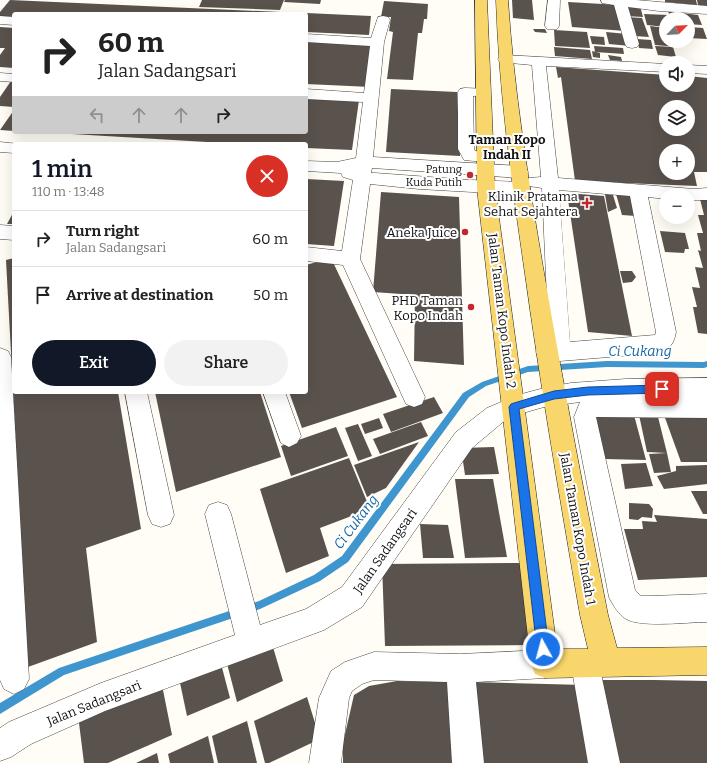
<!DOCTYPE html>
<meta charset="utf-8">
<style>
body{margin:0;font-family:Bitter,serif;background:#f2f2f2;color:#222;height:100vh;display:flex;flex-direction:column;font-size:15px;white-space:nowrap}
*{box-sizing:border-box;margin:0}
p{font-size:13px;color:#767676}
.icon{flex:none;width:22px;height:22px;fill:none;stroke:currentColor;stroke-width:2;stroke-linecap:round;stroke-linejoin:round}
.map{position:relative;flex:1;overflow:hidden}
.drawer{position:absolute;left:12px;top:142px;width:296px;height:252px;display:flex;flex-direction:column;background:#fff;border-radius:4px;box-shadow:0 4px 16px #0002}
.drawer>*{flex:none}
.banner{position:absolute;left:12px;top:12px;width:296px;height:122px;border-radius:4px;box-shadow:0 4px 16px #0002;background:#fff;color:#222;overflow:hidden}
.needle{width:26px;rotate:66deg}
.fabs{position:absolute;left:659px;top:12px;display:grid;gap:8px}
.fabs a{display:grid;place-items:center;width:36px;height:36px;border-radius:50%;background:#fff;box-shadow:0 4px 16px #0002;font-size:20px}
.pin{position:absolute;display:grid;place-items:center;width:34px;height:34px;color:#fff;margin:-17px;border-radius:8px;box-shadow:0 2px 6px #0006}
.me{position:absolute;width:44px;margin:-22px;rotate:353deg;stroke-linejoin:round;filter:drop-shadow(0 0 3px #0008)}
.turn{display:flex;align-items:center;gap:14px;height:84px;padding:0 20px;font-size:18px}
.turn .icon{width:52px;height:52px;stroke-width:2.5}
.turn b{display:block;font-size:28px;line-height:34px}
.lanes{display:flex;align-items:center;height:38px;padding:0 20px;background:#0003;justify-content:center;gap:20px;direction:ltr}
.lanes .off{opacity:.35}
.round{display:grid;place-items:center;flex:none;width:42px;height:42px;border-radius:21px;background:#f2f2f2}
.summary{display:flex;align-items:center;justify-content:space-between;height:68px;padding:0 20px}
h1{font-size:24px;font-weight:600;line-height:30px;color:#111827}
.button{display:flex;gap:8px;margin-top:auto;padding:8px 20px}
.button a{flex:1;height:46px;border-radius:24px;background:#111827;color:#fff;font-size:16px;font-weight:600;line-height:46px;text-align:center}
.button a+a{background:#f2f2f2;color:#222}
ul{padding:0;list-style:none}
li{display:flex;align-items:center;gap:12px;height:56px;padding:0 20px;border-top:1px solid #e0e0e0}
li div{flex:1}
li b{display:block;font-size:15px}
li em{font-style:normal}
.map>svg:first-child{display:block}
.lines{fill:none;stroke-linecap:round;stroke-linejoin:round}
.stream{fill:#3f96cf;fill-rule:evenodd}
.building{fill:#5a524d;fill-rule:evenodd}
.minor-casing{stroke:#444;stroke-width:1}
.major-casing{stroke:#222;stroke-width:1}
.minor{fill:#fff;fill-rule:evenodd}
.major{fill:#f9d66b;fill-rule:evenodd}
.route{fill:#1a73e8;stroke:#114b97}
.poi-dot{fill:#c4262e;stroke:#fff;stroke-width:1.5}
.labels{text-anchor:middle;dominant-baseline:central;stroke-width:4;stroke-linejoin:round;paint-order:stroke}
.far-poi-label{font-size:11px;fill:#111;stroke:#fff;text-anchor:end}
.far-quarter-label{font-size:13px;font-weight:bold;fill:#111;stroke:#fff}
.poi-label{font-size:13px;fill:#111;stroke:#fff;text-anchor:end}
.street-label{font-size:13px;fill:#111;stroke:#fff}
.water-label{font-size:14px;font-style:italic;fill:#1768a6;stroke:#fff}
</style>
<div class="map">
<svg width="707" height="763" viewBox="0 0 707 763">
<rect width="100%" height="100%" fill="#fffdf5"/>
<g class="lines">
<path class="stream" d="M 607,361 L 704,362 L 707,361 L 707,367 L 704,368 L 607,367 L 528,372 L 486,386 L 469,397 L 348,562 L 320,581 L 260,609 L 64,675 L 0,714 L 0,703 L 59,668 L 259,601 L 314,575 L 342,556 L 463,393 L 482,382 L 528,366 Z"/>
</g>
<g class="building">
<path d="M 10,0 L 302,13 L 302,14 L 14,14 L 14,18 L 0,18 L 0,12 Z"/>
<path d="M 202,0 L 284,0 L 280,10 L 199,7 Z"/>
<path d="M 285,0 L 321,0 L 320,4 L 284,2 Z"/>
<path d="M 512,0 L 532,0 L 534,20 L 513,18 Z"/>
<path d="M 665,0 L 696,0 L 697,5 L 665,2 Z"/>
<path d="M 697,0 L 707,0 L 707,6 L 698,5 Z"/>
<path d="M 384,1 L 428,4 L 427,19 L 424,19 L 422,33 L 418,33 L 413,80 L 387,79 L 393,32 L 389,31 L 391,17 L 381,17 Z"/>
<path d="M 568,2 L 620,5 L 626,31 L 572,27 Z"/>
<path d="M 623,5 L 640,6 L 643,17 L 625,16 Z"/>
<path d="M 668,11 L 680,12 L 682,19 L 671,19 Z"/>
<path d="M 306,13 L 371,16 L 369,35 L 306,32 Z"/>
<path d="M 682,13 L 698,15 L 702,25 L 688,24 L 688,19 L 684,19 Z"/>
<path d="M 644,14 L 668,15 L 669,19 L 666,19 L 666,27 L 647,25 Z"/>
<path d="M 626,17 L 642,18 L 649,37 L 634,36 Z"/>
<path d="M 650,26 L 666,28 L 666,41 L 677,41 L 679,47 L 655,45 Z"/>
<path d="M 0,27 L 14,28 L 14,68 L 0,67 L 0,55 L 5,48 L 0,48 Z"/>
<path d="M 688,27 L 703,28 L 707,39 L 688,38 Z"/>
<path d="M 533,29 L 545,29 L 547,33 L 535,32 Z"/>
<path d="M 554,30 L 587,32 L 590,48 L 555,46 Z"/>
<path d="M 606,32 L 627,34 L 630,46 L 609,44 Z"/>
<path d="M 590,36 L 604,37 L 605,45 L 592,44 Z"/>
<path d="M 637,39 L 651,40 L 653,49 L 639,48 Z"/>
<path d="M 306,42 L 376,45 L 371,87 L 306,84 Z"/>
<path d="M 594,46 L 623,48 L 624,54 L 595,52 Z"/>
<path d="M 655,46 L 673,47 L 676,57 L 658,55 Z"/>
<path d="M 554,47 L 590,50 L 592,59 L 555,56 Z"/>
<path d="M 592,51 L 600,53 L 600,58 L 593,57 Z"/>
<path d="M 608,55 L 621,57 L 622,61 L 610,60 Z"/>
<path d="M 556,67 L 666,75 L 666,85 L 688,85 L 688,76 L 707,78 L 707,172 L 694,172 L 697,186 L 575,181 L 561,77 L 558,78 ZM 666,107 L 688,107 L 688,129 L 666,129 ZM 666,151 L 688,151 L 688,173 L 666,173 Z"/>
<path d="M 11,81 L 14,82 L 14,107 L 0,106 L 0,97 Z"/>
<path d="M 391,89 L 457,92 L 460,156 L 386,152 Z"/>
<path d="M 306,97 L 359,100 L 352,150 L 306,148 L 306,144 L 241,144 L 55,133 L 306,132 Z"/>
<path d="M 14,110 L 14,131 L 0,130 Z"/>
<path d="M 306,179 L 344,181 L 334,246 L 306,244 Z"/>
<path d="M 381,192 L 459,197 L 464,365 L 414,361 L 415,295 L 373,292 Z"/>
<path d="M 567,193 L 604,196 L 632,336 L 588,332 Z"/>
<path d="M 605,194 L 613,195 L 617,208 L 608,212 Z"/>
<path d="M 616,194 L 630,194 L 636,216 L 622,215 Z"/>
<path d="M 700,199 L 707,199 L 707,334 L 698,333 L 693,307 L 697,307 L 692,287 L 700,288 L 695,267 L 703,268 L 698,250 L 701,251 L 697,233 L 703,233 L 698,215 L 704,215 Z"/>
<path d="M 14,211 L 14,224 L 7,224 Z"/>
<path d="M 660,231 L 685,233 L 689,249 L 685,249 L 684,253 L 665,252 Z"/>
<path d="M 14,258 L 14,390 L 13,390 L 6,260 Z"/>
<path d="M 331,258 L 397,397 L 302,428 L 289,392 L 306,392 L 306,265 Z"/>
<path d="M 620,271 L 632,271 L 636,277 L 632,282 L 623,283 Z"/>
<path d="M 13,392 L 118,392 L 141,529 L 86,548 L 97,642 L 28,667 Z"/>
<path d="M 155,392 L 260,392 L 281,457 L 176,492 Z"/>
<path d="M 434,397 L 443,413 L 391,432 L 383,414 Z"/>
<path d="M 595,414 L 634,415 L 646,460 L 605,459 Z"/>
<path d="M 707,414 L 707,462 L 681,462 L 664,415 Z"/>
<path d="M 639,415 L 658,417 L 667,453 L 671,472 L 654,473 L 649,454 L 667,453 L 647,452 Z"/>
<path d="M 379,418 L 383,428 L 365,434 L 361,424 Z"/>
<path d="M 421,422 L 428,436 L 380,454 L 373,439 Z"/>
<path d="M 358,424 L 372,456 L 358,461 L 345,428 Z"/>
<path d="M 336,427 L 348,456 L 291,476 L 281,446 Z"/>
<path d="M 419,442 L 386,488 L 367,497 L 354,465 Z"/>
<path d="M 494,447 L 499,474 L 465,475 L 461,448 Z"/>
<path d="M 349,458 L 370,509 L 320,528 L 329,556 L 286,573 L 260,489 Z"/>
<path d="M 646,463 L 653,486 L 625,489 L 621,464 Z"/>
<path d="M 707,465 L 707,484 L 664,489 L 657,476 L 676,471 L 676,466 Z"/>
<path d="M 455,479 L 493,479 L 507,557 L 465,558 Z"/>
<path d="M 691,491 L 707,491 L 707,514 L 703,514 Z"/>
<path d="M 629,503 L 649,504 L 653,509 L 652,518 L 642,517 L 638,520 L 629,519 Z"/>
<path d="M 654,515 L 707,519 L 707,577 L 638,580 L 624,529 L 643,529 L 642,521 L 657,522 Z"/>
<path d="M 420,524 L 448,525 L 454,558 L 423,558 Z"/>
<path d="M 524,563 L 538,645 L 385,646 L 382,564 Z"/>
<path d="M 270,637 L 283,681 L 237,702 L 225,656 Z"/>
<path d="M 220,660 L 230,698 L 187,716 L 179,678 Z"/>
<path d="M 161,680 L 172,735 L 108,763 L 84,763 L 78,715 Z"/>
<path d="M 601,680 L 654,680 L 707,681 L 707,763 L 617,763 Z"/>
<path d="M 397,681 L 448,682 L 454,763 L 343,763 L 343,743 L 354,695 L 369,686 Z"/>
<path d="M 472,682 L 584,685 L 598,763 L 480,763 Z"/>
<path d="M 307,697 L 320,739 L 269,763 L 265,763 L 254,721 Z"/>
<path d="M 247,721 L 257,763 L 218,763 L 212,736 Z"/>
<path d="M 208,736 L 214,763 L 170,763 L 168,754 Z"/>
<path d="M 157,753 L 159,763 L 136,763 Z"/>
</g>
<g class="lines">
<g class="minor-casing">
<g id="minor">
<path d="M 548,0 L 560,0 L 559,26 L 557,29 L 547,29 L 545,26 Z"/>
<path d="M 601,0 L 636,0 L 707,6 L 707,14 L 659,11 L 628,7 L 639,44 L 637,47 L 632,48 L 627,47 L 625,44 L 614,5 L 602,3 Z"/>
<path d="M 0,16 L 14,17 L 14,25 L 0,24 Z"/>
<path d="M 383,16 L 388,17 L 390,20 L 384,42 L 373,157 L 520,166 L 526,168 L 528,172 L 526,176 L 520,178 L 372,168 L 371,173 L 375,173 L 470,180 L 521,182 L 527,184 L 530,188 L 527,192 L 508,194 L 419,189 L 370,184 L 360,259 L 425,397 L 422,404 L 414,407 L 406,404 L 343,265 L 306,261 L 306,247 L 342,251 L 353,180 L 343,177 L 341,173 L 306,171 L 306,161 L 337,162 L 356,158 L 363,102 L 306,99 L 306,89 L 364,93 L 370,46 L 306,42 L 306,34 L 371,38 L 378,17 Z"/>
<path d="M 505,55 L 666,64 L 666,72 L 546,66 L 558,178 L 694,189 L 707,188 L 707,200 L 688,200 L 688,195 L 666,195 L 666,199 L 648,197 L 676,332 C 674,344 670,349 658,353 L 560,361 L 547,361 L 539,358 L 536,352 L 539,346 L 549,343 L 542,188 L 529,186 L 526,182 L 529,178 L 541,177 L 532,65 L 500,62 L 498,59 L 500,56 ZM 559,190 L 630,196 L 656,332 L 655,335 L 570,342 Z"/>
<path d="M 688,65 L 707,66 L 707,74 L 688,73 Z"/>
<path d="M 0,73 L 14,74 L 14,82 L 0,81 Z"/>
<path d="M 465,88 L 488,89 L 490,92 L 488,95 L 473,96 L 474,149 L 475,151 L 490,153 L 492,157 L 490,161 L 484,162 L 464,160 L 458,149 L 458,92 L 460,89 Z"/>
<path d="M 0,142 L 19,144 L 14,144 L 14,153 L 0,152 Z"/>
<path d="M 0,225 L 14,226 L 14,240 L 0,239 Z"/>
<path d="M 0,348 L 8,351 L 11,357 L 29,679 L 24,689 L 14,694 L 4,689 L 0,680 Z"/>
<path d="M 707,378 L 707,398 L 694,398 L 707,398 L 707,418 L 596,417 L 635,590 L 641,596 L 650,596 L 707,594 L 707,622 C 688,622 642,628 626,619 C 618,614 613,605 609,597 L 574,417 L 580,402 L 544,407 L 523,413 L 503,422 L 472,448 L 362,607 L 324,630 L 105,711 L 31,744 L 11,757 L 0,761 L 0,728 L 9,722 L 101,683 L 235,635 L 205,514 L 209,505 L 218,502 L 227,505 L 231,514 L 260,625 L 306,609 L 342,587 L 456,432 L 487,408 L 518,395 L 544,388 L 571,383 L 626,379 Z"/>
<path d="M 125,392 L 147,392 L 174,515 L 170,524 L 161,527 L 152,524 L 148,515 Z"/>
<path d="M 263,392 L 285,392 L 301,436 L 297,443 L 289,447 L 281,443 Z"/>
<path d="M 545,650 L 555,654 L 559,664 L 555,674 L 545,678 L 476,682 L 484,763 L 452,763 L 447,682 L 374,680 L 362,684 L 352,691 L 349,698 L 341,763 L 309,763 L 319,698 L 331,671 L 345,662 L 374,652 L 460,654 Z"/>
<path d="M 585,650 L 595,654 L 599,664 L 620,763 L 588,763 L 571,664 L 575,654 Z"/>
</g>
</g>
<g class="major-casing">
<path id="major" d="M 475,0 L 487,0 L 495,188 L 557,649 L 588,649 L 580,615 C 560,499 540,383 524,267 C 511,178 499,90 496,0 L 508,0 C 514,90 528,178 543,267 C 563,383 585,499 608,615 L 617,648 L 707,647 L 707,675 L 545,678 L 535,674 L 531,664 L 477,188 Z"/>
</g>
<use href="#minor" class="minor"/>
<use href="#major" class="major"/>
</g>
<path class="route" d="M 662,385 L 666,386 L 667,389 L 666,392 L 662,393 L 588,395 L 554,399 L 519,409 L 549,649 L 547,653 L 543,655 L 539,653 L 537,649 L 509,407 L 511,404 L 514,403 L 554,391 L 588,387 Z"/>
<g class="poi-dot">
<circle cx="470" cy="175" r="4"/>
<path d="M585 197h4v4h4v4h-4v4h-4v-4h-4v-4h4z"/>
<circle cx="465" cy="232" r="4"/>
<circle cx="471" cy="307" r="4"/>
</g>
<g class="labels">
<g class="far-poi-label">
<text x="462" y="169">Patung<tspan x="462" dy="13">Kuda Putih</tspan></text>
</g>
<g class="far-quarter-label">
<text x="507" y="139">Taman Kopo<tspan x="507" dy="15">Indah II</tspan></text>
</g>
<g class="poi-label">
<text x="578" y="196">Klinik Pratama<tspan x="578" dy="15">Sehat Sejahtera</tspan></text>
<text x="457" y="232">Aneka Juice</text>
<text x="463" y="300">PHD Taman<tspan x="463" dy="15">Kopo Indah</tspan></text>
</g>
<g class="street-label">
<text transform="translate(502 311) rotate(83)">Jalan Taman Kopo Indah 2</text>
<text transform="translate(578 529) rotate(80)">Jalan Taman Kopo Indah 1</text>
<text transform="translate(385 551) rotate(-55)">Jalan Sadangsari</text>
<text transform="translate(94 703) rotate(-22)">Jalan Sadangsari</text>
</g>
<g class="water-label">
<text x="640" y="351">Ci Cukang</text>
<text transform="translate(356 522) rotate(-53)">Ci Cukang</text>
</g>
</g>
</svg>
<div class="fabs">
<a><svg class="needle" viewBox="-14 -14 28 28"><path d="M0-13l5 13h-10z" fill="#e53935"/><path d="M0 13l5-13h-10z" fill="#767676"/></svg></a>
<a><svg class="icon" aria-label="sound" viewBox="0 0 24 24"><path d="M4 9h4l5-4v14l-5-4H4zM17 9q2 3 0 6"/></svg></a>
<a><svg class="icon" aria-label="layers" viewBox="0 0 24 24"><path d="M12 4l9 5-9 5-9-5zM3 14l9 5 9-5"/></svg></a>
<a>+</a>
<a>−</a>
</div>
<div class="pin" style="left:662px;top:389px;background:#d93025"><svg class="icon" aria-label="arrive" viewBox="0 0 24 24"><path d="M6 21V4h12l-3 4 3 4H6"/></svg></div>
<svg class="me" style="left:543px;top:649px" viewBox="-20 -20 40 40"><circle r="17" fill="#1a73e8" stroke="#fff" stroke-width="3"/><path d="M0-11L8 9 0 5-8 9z" fill="#fff"/></svg>
<div class="banner">
<div class="turn"><svg class="icon" aria-label="right" viewBox="0 0 24 24"><path d="M7 20v-9h11M14 6l5 5-5 5"/></svg><div><b>60 m</b>Jalan Sadangsari</div></div>
<div class="lanes"><svg class="icon off" aria-label="left" viewBox="0 0 24 24"><path d="M17 20v-9H6M10 6l-5 5 5 5"/></svg><svg class="icon off" aria-label="ahead" viewBox="0 0 24 24"><path d="M12 20V5M6 11l6-6 6 6"/></svg><svg class="icon off" aria-label="ahead" viewBox="0 0 24 24"><path d="M12 20V5M6 11l6-6 6 6"/></svg><svg class="icon" aria-label="right" viewBox="0 0 24 24"><path d="M7 20v-9h11M14 6l5 5-5 5"/></svg></div>
</div>
<section class="drawer">
<div class="summary"><div><h1>1 min</h1><p>110 m · 13:48</p></div><a class="round" style="background:#d93025;color:#fff"><svg class="icon" aria-label="close" viewBox="0 0 24 24"><path d="M6 6l12 12M18 6L6 18"/></svg></a></div>
<ul>
<li><svg class="icon" aria-label="right" viewBox="0 0 24 24"><path d="M7 20v-9h11M14 6l5 5-5 5"/></svg><div><b>Turn right</b><p>Jalan Sadangsari</p></div><em>60 m</em></li>
<li><svg class="icon" aria-label="arrive" viewBox="0 0 24 24"><path d="M6 21V4h12l-3 4 3 4H6"/></svg><div><b>Arrive at destination</b></div><em>50 m</em></li>
</ul>
<div class="button"><a>Exit</a><a>Share</a></div>
</section>
</div>
